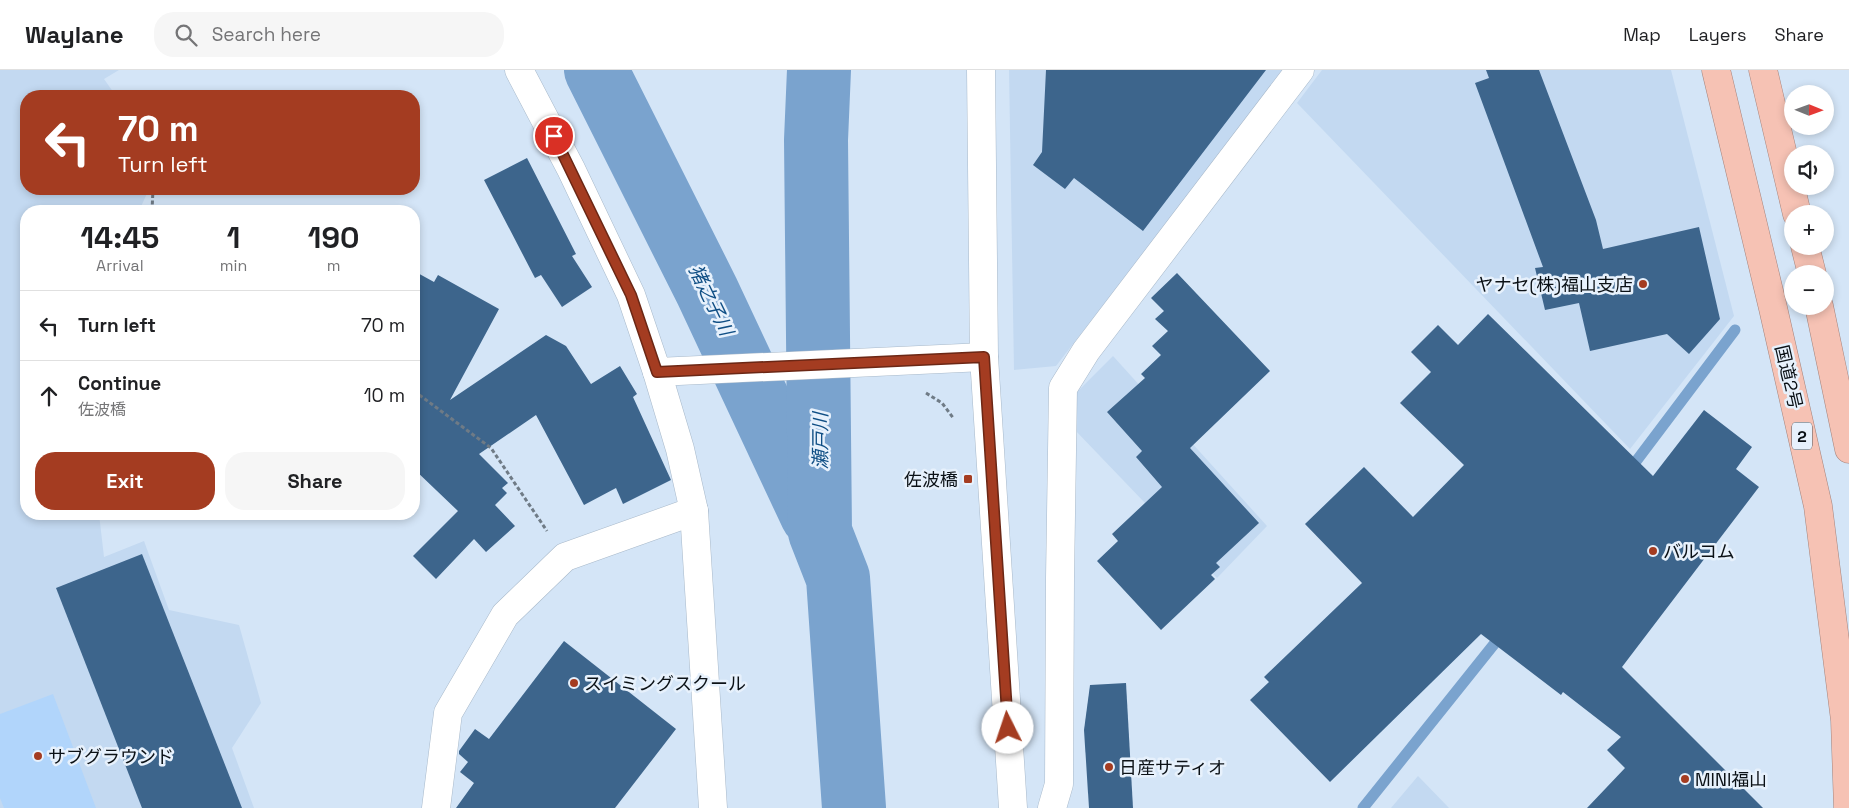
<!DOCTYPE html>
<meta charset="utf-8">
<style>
body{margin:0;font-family:"Space Grotesk","Noto Sans JP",sans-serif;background:#f6f6f6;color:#202124;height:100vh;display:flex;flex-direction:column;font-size:19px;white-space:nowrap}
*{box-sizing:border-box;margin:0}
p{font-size:16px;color:#757577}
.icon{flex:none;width:28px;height:28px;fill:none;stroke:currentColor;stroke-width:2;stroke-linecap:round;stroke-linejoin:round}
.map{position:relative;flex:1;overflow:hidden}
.side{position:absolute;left:20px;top:135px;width:400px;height:315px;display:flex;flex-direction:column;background:#fff;border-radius:20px;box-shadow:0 2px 8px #0003}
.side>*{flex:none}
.top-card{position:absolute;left:20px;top:20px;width:400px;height:105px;border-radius:20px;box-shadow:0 2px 8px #0003;background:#a43c21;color:#fff;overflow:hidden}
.needle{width:32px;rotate:91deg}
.tools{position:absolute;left:1784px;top:15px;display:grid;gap:10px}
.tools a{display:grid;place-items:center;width:50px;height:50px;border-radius:50%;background:#fff;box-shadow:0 2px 8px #0003;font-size:25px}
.pin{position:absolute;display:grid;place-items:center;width:42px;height:42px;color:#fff;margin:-21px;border:2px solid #fff;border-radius:50%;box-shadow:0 1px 5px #0007}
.me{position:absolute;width:55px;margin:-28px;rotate:356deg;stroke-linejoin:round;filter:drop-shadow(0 0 4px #0008)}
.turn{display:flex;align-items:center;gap:18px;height:105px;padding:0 15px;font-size:22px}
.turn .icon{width:65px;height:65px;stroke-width:2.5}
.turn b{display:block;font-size:35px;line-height:42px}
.eta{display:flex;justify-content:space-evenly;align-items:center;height:85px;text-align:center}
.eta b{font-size:30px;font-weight:600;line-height:35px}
.action{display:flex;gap:10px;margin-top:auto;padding:10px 15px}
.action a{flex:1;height:58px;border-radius:20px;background:#a43c21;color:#fff;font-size:20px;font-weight:600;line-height:58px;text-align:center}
.action a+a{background:#f6f6f6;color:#202124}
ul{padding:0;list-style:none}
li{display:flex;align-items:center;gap:15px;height:70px;padding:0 15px;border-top:1px solid #e0e0e0}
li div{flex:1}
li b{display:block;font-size:19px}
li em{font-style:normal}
header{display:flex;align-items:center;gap:30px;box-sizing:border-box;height:70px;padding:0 25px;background:#fff;border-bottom:1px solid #e0e0e0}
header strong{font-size:24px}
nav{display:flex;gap:28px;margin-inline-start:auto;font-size:18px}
.search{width:350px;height:45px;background:#f6f6f6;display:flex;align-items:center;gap:12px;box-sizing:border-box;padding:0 18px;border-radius:20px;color:#757577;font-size:19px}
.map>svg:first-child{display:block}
.built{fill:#c3d9f1}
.green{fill:#b1d5fb}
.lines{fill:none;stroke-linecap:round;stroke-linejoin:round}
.stream{stroke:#7aa3ce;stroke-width:11}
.river{stroke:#7aa3ce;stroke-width:64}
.building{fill:#3d658c}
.street-casing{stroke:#a8b9ca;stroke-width:29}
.secondary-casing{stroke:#a8b9ca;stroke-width:29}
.highway-casing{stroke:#a4847d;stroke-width:29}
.path{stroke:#6f7b86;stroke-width:3;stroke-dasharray:4 2.5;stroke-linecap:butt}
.street{stroke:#fff;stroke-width:28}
.secondary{stroke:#fff;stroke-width:28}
.highway{stroke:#f6c2b4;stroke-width:28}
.route-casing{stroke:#6b2715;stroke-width:12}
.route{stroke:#a43c21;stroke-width:9}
.poi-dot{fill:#a43c21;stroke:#e7f1fc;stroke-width:2}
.labels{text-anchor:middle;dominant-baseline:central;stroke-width:5;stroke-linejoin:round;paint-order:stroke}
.shield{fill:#e7f1fc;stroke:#4d545b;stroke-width:1}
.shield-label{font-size:16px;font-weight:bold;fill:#0b1116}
.poi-label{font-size:18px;fill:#0b1116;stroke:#e7f1fc;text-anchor:start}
.street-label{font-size:18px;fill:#0b1116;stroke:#e7f1fc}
.water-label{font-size:19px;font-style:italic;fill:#104f85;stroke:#e7f1fc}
</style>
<header>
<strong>Waylane</strong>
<div class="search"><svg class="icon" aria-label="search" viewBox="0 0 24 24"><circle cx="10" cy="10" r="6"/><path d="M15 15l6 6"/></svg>Search here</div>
<nav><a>Map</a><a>Layers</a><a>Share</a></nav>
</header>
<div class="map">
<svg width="1849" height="738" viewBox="0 0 1849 738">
<rect width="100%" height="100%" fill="#d4e5f7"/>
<g class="built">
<path d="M 0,0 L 119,0 L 104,9 L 116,26 L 26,26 L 26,119 L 149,119 L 139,141 L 26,141 L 26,444 L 99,444 L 104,487 L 144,471 L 169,540 L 239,555 L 261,633 L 232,678 L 254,738 L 0,738 Z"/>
<path d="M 1009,0 L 1285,0 L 1056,296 L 1014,300 Z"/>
<path d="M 1322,0 L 1671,0 L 1734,246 L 1630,379 L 1297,33 Z"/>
<path d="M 1113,286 L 1267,456 L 1217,508 L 1075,360 L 1074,325 Z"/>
<path d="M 1418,706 L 1449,738 L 1391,738 Z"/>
</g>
<path class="green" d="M 53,624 L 96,738 L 4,738 L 0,728 L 0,644 Z"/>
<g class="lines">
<g class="stream">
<path d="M 1628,402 L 1735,260"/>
<path d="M 1363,738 L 1503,563"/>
</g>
<g class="river">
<path d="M 596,0 L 707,221 L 812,445"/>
<path d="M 819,0 L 816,70 L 820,462 L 838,508 L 854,738"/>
</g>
</g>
<g class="building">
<path d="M 1046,0 L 1266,0 L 1143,161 L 1074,108 L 1065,119 L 1033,95 L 1042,82 Z"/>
<path d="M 1486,0 L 1539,0 L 1596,150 L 1603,179 L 1699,157 L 1720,249 L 1689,284 L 1667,264 L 1590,281 L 1579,233 L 1545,240 L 1535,198 L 1543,197 L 1475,13 L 1489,8 Z"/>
<path d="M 527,88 L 576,184 L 572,186 L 592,217 L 562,237 L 541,205 L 535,208 L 484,110 Z"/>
<path d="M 414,201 L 434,212 L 438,205 L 499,239 L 450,330 L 546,265 L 566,276 L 591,314 L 620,296 L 637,324 L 633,327 L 671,410 L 623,434 L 616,418 L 584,435 L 536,345 L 479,384 L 508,413 L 502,418 L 507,423 L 495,435 L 515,456 L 486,482 L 474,469 L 436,509 L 413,486 L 458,441 L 414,399 Z"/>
<path d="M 1177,203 L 1270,301 L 1190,378 L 1259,453 L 1216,493 L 1220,497 L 1211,505 L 1215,509 L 1161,560 L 1097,491 L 1118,471 L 1112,464 L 1162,417 L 1136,387 L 1142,381 L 1107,342 L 1145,308 L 1141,304 L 1161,285 L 1152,276 L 1168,261 L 1155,249 L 1164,241 L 1151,228 Z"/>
<path d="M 1488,244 L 1653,406 L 1704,340 L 1752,377 L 1736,399 L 1759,417 L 1622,597 L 1763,738 L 1587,738 L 1625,698 L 1607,680 L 1621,667 L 1563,622 L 1561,625 L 1481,564 L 1330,712 L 1250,630 L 1269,612 L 1264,607 L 1362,513 L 1305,454 L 1364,397 L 1413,447 L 1464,395 L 1400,333 L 1431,302 L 1411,282 L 1438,255 L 1458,275 Z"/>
<path d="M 142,484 L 242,738 L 142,738 L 56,518 Z"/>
<path d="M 564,571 L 676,659 L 615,738 L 456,738 L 474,713 L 460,702 L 468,692 L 459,684 L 459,681 L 475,659 L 489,669 Z"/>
<path d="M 1126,613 L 1133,738 L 1089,738 L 1084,660 L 1090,615 Z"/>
</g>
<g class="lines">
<g class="street-casing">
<g id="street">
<path d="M 657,302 L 680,379 L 694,441 L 713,738"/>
<path d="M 436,738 L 448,643 L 505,545 L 565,487 L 694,441"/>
<path d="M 1052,738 L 1059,714 L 1060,508 L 1063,318 L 1086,281 L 1300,0"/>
</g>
</g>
<g class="secondary-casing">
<g id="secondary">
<path d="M 519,0 L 571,99 L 631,225 L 657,302 L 984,287"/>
<path d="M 981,0 L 984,287 L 1013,738"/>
</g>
</g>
<g class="highway-casing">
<g id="highway">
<path d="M 1716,0 L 1773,238 L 1818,436 L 1845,650 L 1848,738"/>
<path d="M 1763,0 L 1797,144"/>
<path d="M 1805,176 L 1812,204"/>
<path d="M 1819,236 L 1849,379"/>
</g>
</g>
<g class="path">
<path d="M 152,141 L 153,119"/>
<path d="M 414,321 L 491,378 L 547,461"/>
<path d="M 926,323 L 942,333 L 954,349"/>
</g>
<use href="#street" class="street"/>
<use href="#secondary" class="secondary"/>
<use href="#highway" class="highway"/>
</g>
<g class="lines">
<g class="route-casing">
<path id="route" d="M 554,66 L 631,225 L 657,302 L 984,287 L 1008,658"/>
</g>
<use href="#route" class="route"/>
</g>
<g class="poi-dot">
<circle cx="1643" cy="214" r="5"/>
<rect x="963" y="404" width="10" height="10" rx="2.5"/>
<circle cx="1653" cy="481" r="5"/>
<circle cx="574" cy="613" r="5"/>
<circle cx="38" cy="686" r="5"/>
<circle cx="1109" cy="697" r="5"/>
<circle cx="1685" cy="709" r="5"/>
</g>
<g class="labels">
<rect class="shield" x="1792" y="352.5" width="20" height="27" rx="4"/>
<g class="shield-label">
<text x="1802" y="366">2</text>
</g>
<g class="poi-label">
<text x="1633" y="214" text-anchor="end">ヤナセ(株)福山支店</text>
<text x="958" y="409" text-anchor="end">佐波橋</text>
<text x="1663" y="481">バルコム</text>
<text x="584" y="613">スイミングスクール</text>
<text x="48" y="686">サブグラウンド</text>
<text x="1119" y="697">日産サティオ</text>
<text x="1695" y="709">MINI福山</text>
</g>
<g class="street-label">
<text transform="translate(1789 307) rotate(77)">国道2号</text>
</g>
<g class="water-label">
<text transform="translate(711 230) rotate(64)">猪之子川</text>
<text transform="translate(820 371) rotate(-90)">瀬戸川</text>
</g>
</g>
</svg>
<div class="tools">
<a><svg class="needle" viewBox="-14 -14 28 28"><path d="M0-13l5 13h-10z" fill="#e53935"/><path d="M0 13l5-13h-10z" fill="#757577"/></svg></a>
<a><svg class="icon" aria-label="sound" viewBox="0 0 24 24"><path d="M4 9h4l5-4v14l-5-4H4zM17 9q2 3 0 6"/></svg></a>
<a>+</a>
<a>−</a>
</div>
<div class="pin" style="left:554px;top:66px;background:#d93025"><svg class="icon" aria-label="arrive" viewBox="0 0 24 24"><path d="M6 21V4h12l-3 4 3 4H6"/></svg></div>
<svg class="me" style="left:1008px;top:658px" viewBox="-20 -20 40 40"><circle r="19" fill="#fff"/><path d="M0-13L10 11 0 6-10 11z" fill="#a43c21"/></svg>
<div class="top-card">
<div class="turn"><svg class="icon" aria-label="left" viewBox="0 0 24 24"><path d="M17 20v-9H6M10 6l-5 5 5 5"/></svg><div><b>70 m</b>Turn left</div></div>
</div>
<section class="side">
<div class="eta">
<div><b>14:45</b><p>Arrival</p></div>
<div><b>1</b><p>min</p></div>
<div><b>190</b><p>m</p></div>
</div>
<ul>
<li><svg class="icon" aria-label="left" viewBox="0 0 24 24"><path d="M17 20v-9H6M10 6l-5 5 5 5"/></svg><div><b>Turn left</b></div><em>70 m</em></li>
<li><svg class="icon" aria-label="ahead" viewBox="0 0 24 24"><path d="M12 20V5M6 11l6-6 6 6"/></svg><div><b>Continue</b><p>佐波橋</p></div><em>10 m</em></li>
</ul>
<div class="action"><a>Exit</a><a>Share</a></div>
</section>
</div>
